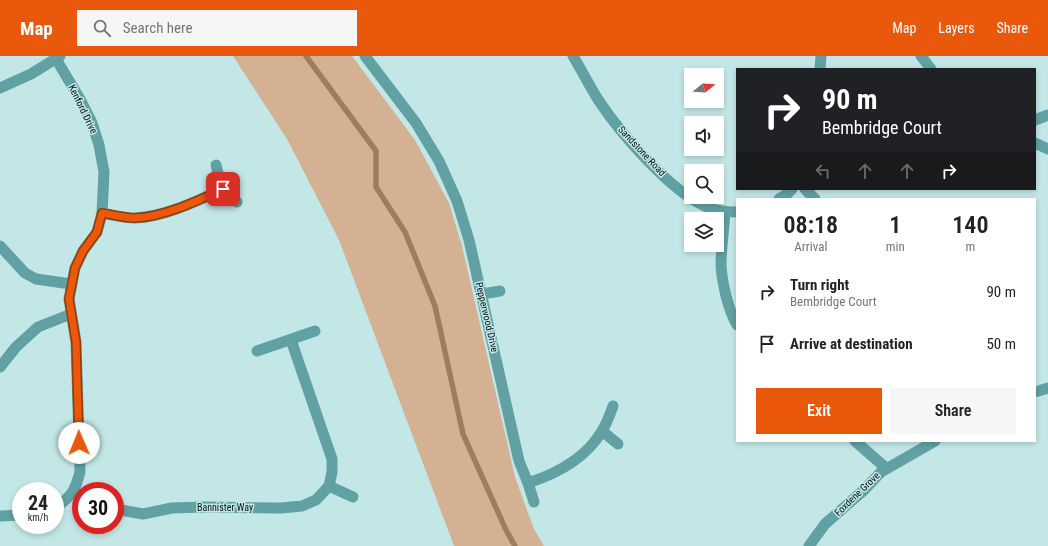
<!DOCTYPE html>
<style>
body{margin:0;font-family:"Roboto Condensed",sans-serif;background:#f6f6f6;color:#222;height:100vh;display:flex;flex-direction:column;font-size:15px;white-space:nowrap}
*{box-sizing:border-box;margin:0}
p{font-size:13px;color:#767676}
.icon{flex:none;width:22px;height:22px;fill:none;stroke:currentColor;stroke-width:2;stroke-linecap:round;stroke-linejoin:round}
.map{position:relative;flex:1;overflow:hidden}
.side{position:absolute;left:736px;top:142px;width:300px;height:244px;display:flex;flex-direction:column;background:#fff;border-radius:0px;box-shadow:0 2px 6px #0003}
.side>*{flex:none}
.banner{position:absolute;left:736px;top:12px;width:300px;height:122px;border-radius:0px;box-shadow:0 2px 6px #0003;background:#202124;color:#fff;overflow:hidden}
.needle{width:26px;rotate:72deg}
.controls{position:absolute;left:684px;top:12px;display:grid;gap:8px}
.controls a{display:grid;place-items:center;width:40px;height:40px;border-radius:0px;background:#fff;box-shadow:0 2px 6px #0003;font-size:20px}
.speed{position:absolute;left:12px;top:426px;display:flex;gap:8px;font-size:20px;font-weight:700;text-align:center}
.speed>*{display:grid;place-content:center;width:52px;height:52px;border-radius:50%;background:#fff;box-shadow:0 2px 6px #0003;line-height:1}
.speed small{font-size:10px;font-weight:400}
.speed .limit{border:6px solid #d22;background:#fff;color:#111}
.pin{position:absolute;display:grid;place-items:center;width:34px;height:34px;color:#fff;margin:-17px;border-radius:8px;box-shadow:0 2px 6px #0006}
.me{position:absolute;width:44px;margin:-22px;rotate:359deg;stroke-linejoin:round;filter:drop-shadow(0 0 3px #0008)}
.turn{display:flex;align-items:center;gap:14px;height:84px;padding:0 20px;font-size:18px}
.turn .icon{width:52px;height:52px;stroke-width:2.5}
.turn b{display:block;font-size:28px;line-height:34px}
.lanes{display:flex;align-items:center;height:38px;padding:0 20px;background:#0003;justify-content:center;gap:20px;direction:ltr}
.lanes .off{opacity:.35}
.eta{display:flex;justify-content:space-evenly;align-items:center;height:68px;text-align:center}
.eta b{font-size:24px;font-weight:600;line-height:28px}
.cta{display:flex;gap:8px;margin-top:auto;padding:8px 20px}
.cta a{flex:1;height:46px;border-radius:0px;background:#ea580c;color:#fff;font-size:16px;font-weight:600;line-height:46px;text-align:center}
.cta a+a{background:#f6f6f6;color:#222}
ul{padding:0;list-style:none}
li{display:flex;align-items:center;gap:12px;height:52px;padding:0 20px}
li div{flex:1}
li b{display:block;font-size:15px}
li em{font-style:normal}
header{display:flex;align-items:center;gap:24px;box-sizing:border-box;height:56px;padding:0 20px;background:#ea580c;color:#fff}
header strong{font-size:19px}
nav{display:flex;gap:22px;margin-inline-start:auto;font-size:14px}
.search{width:280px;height:36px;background:#f6f6f6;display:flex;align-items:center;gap:10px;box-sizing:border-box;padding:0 14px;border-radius:0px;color:#767676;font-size:15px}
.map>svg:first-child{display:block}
.green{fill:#d4b193}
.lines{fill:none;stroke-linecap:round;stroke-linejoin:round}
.stream{stroke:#9e7d5d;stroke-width:5.5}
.minor{stroke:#61a1a3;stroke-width:11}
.tertiary{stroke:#61a1a3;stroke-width:11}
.route-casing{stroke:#983908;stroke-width:10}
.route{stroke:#ea580c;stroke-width:7}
.labels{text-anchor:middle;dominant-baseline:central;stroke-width:3;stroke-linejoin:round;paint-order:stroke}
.street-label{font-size:10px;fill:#051112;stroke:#c3e7e7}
</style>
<header>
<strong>Map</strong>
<div class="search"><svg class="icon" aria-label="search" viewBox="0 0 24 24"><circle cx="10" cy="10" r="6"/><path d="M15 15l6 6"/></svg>Search here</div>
<nav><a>Map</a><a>Layers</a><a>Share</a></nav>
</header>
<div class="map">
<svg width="1048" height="490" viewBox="0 0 1048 490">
<rect width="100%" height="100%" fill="#c3e7e7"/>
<path class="green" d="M 233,0 L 352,0 L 415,84 L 449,147 L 462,190 L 515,421 L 534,473 L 544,490 L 454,490 L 339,184 L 287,83 Z"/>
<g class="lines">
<path class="stream" d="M 306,0 L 376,95 L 376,131 L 405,176 L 435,250 L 463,378 L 506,474 L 515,490"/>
<g class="minor">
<path d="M 365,0 L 416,67 L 439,105 L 457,145 L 469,184 L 519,405 L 528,427 C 556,418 586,402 602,375 C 607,367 610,358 613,350"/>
<path d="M 573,0 C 582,15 590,31 599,45 C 621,78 671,136 707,151 C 717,155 727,156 737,156"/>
<path d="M 921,0 L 931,13"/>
<path d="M 820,13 L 821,0"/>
<path d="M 1035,64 L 1048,59"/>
<path d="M 1035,87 L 1048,93"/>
<path d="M 216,109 C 220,126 222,136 237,146"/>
<path d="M 805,133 L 815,143"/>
<path d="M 779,143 L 787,138 L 792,133"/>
<path d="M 725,156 C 724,173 721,192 721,209 C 722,226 728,254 737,269"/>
<path d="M 102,157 C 113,159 125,162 135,162 C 164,161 197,145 223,133"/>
<path d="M 0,190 L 25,217 L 36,223 L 71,228"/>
<path d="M 482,238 L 500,235"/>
<path d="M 257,295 L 315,275"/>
<path d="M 0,311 L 16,291 L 38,271 L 71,258"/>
<path d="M 1035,336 L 1048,332"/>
<path d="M 602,375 L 618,388"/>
<path d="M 855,385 L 886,412"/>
<path d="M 528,427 L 534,446"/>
<path d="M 329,430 L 353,441"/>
<path d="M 55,452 C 72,440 75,435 80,416 L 76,286 L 69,243 L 75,212 L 83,195 L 97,176 L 102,157 L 104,116 L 99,89 L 92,67 L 80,43 L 56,3"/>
<path d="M 115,453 L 143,458 L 172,452 L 204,451 L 281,452 L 302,450 L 316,444 L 329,430 L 332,416 L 332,403 L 291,284"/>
<path d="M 0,460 L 21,459"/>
<path d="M 809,490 L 825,468 L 864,434 L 881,416 L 935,385"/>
</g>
<path class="tertiary" d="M 0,32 L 31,18 L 60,0"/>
</g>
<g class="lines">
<g class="route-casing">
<path id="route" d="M 79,387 L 76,286 L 69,243 L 75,212 L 83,195 L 97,176 L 102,157 C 113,159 125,162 135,162 C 164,161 197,145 223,133"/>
</g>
<use href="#route" class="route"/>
</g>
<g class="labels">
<g class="street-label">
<text transform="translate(83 53) rotate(64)">Kenford Drive</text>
<text transform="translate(642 95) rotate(47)">Sandstone Road</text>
<text transform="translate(487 261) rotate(77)">Pepperwood Drive</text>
<text transform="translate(857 438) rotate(-44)">Foxdene Grove</text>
<text x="225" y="451">Bannister Way</text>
</g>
</g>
</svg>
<div class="controls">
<a><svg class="needle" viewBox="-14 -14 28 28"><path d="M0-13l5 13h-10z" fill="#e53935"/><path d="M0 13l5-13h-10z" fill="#767676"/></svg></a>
<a><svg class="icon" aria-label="sound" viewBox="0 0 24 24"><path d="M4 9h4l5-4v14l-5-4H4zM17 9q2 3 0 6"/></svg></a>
<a><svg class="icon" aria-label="search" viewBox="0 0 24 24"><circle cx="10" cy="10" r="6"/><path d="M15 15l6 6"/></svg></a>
<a><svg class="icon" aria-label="layers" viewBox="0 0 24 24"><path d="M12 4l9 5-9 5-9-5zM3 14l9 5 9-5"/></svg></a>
</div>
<div class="speed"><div>24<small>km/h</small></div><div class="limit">30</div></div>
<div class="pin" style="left:223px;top:133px;background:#d93025"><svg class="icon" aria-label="arrive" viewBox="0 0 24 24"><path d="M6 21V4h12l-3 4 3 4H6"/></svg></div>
<svg class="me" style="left:79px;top:387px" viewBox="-20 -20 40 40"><circle r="19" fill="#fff"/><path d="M0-13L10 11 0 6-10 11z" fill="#ea580c"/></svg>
<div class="banner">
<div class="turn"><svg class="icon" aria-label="right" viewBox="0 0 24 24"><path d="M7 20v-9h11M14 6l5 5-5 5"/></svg><div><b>90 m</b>Bembridge Court</div></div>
<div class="lanes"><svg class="icon off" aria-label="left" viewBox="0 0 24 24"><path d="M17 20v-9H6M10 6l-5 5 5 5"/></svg><svg class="icon off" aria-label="ahead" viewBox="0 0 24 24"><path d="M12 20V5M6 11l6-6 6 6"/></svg><svg class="icon off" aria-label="ahead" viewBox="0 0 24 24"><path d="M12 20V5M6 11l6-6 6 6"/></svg><svg class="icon" aria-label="right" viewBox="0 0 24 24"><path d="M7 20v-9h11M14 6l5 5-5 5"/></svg></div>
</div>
<section class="side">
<div class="eta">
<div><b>08:18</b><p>Arrival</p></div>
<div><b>1</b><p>min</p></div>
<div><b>140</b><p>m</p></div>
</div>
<ul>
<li><svg class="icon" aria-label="right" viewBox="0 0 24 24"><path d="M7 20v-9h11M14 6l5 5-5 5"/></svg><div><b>Turn right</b><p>Bembridge Court</p></div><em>90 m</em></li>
<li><svg class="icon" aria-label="arrive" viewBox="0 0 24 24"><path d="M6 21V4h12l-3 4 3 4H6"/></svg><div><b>Arrive at destination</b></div><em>50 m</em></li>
</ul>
<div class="cta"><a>Exit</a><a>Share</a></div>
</section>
</div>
